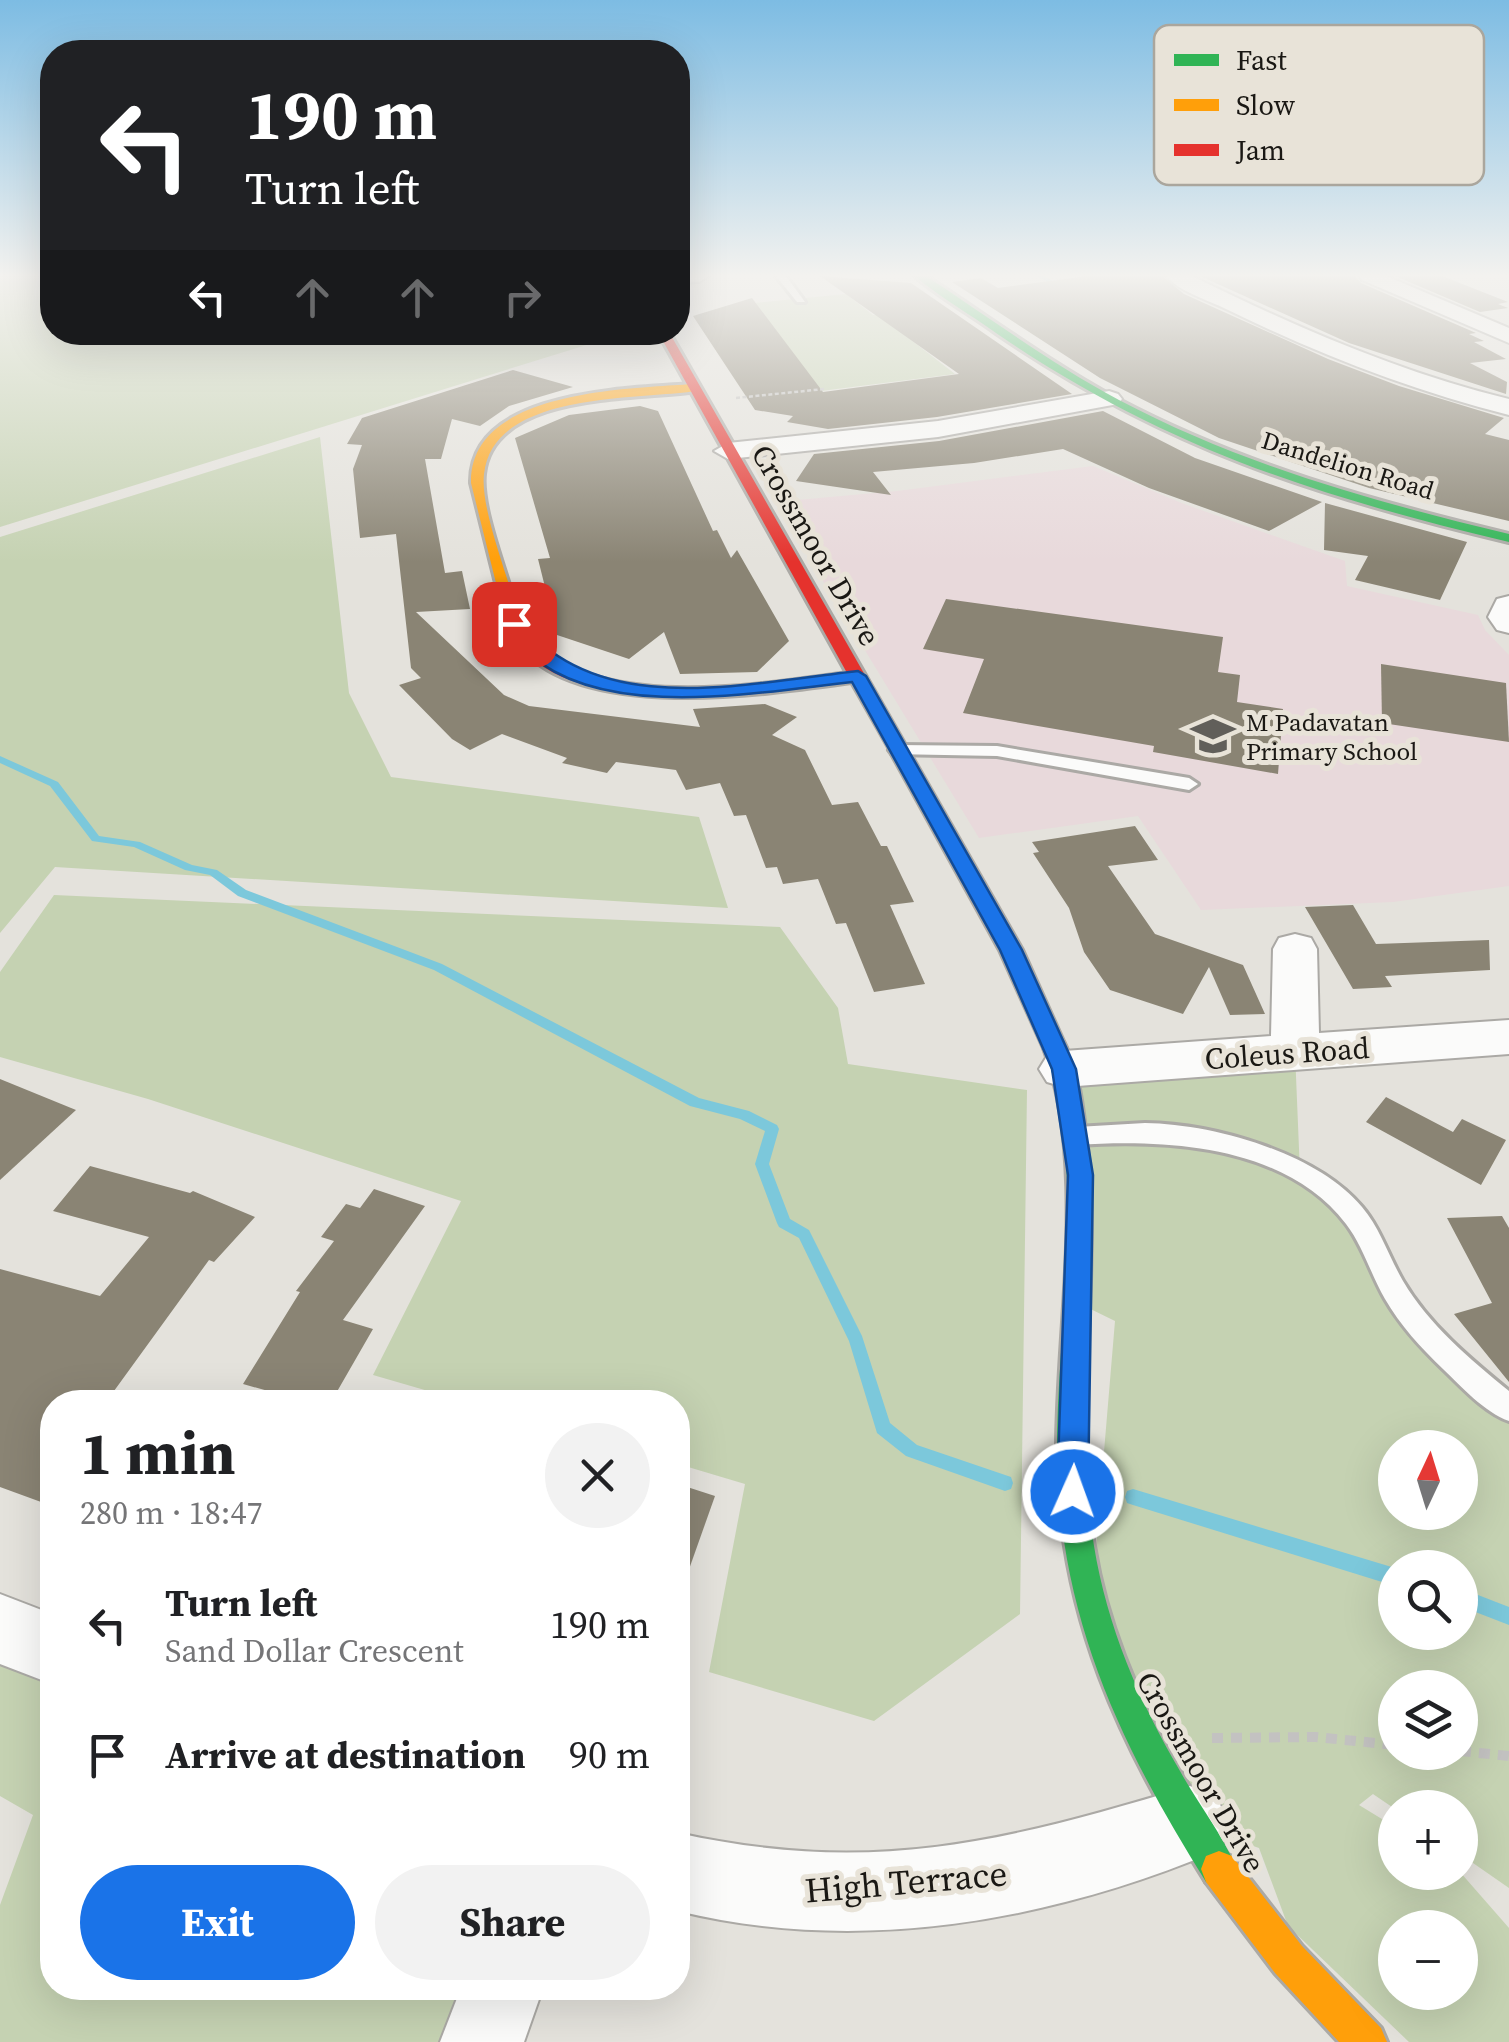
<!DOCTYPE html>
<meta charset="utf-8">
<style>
body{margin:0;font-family:"Source Serif 4",serif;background:#f2f2f2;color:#202124;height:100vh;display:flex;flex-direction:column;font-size:38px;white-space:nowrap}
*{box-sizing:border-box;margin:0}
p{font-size:32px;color:#757577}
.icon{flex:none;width:55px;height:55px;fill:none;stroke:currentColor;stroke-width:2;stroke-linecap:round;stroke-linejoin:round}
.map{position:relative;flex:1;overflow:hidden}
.drawer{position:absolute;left:40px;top:1390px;width:650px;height:610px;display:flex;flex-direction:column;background:#fff;border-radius:40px;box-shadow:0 10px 40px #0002}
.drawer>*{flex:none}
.hud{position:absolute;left:40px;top:40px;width:650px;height:305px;border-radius:40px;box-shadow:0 10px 40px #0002;background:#202124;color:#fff;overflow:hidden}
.needle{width:65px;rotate:4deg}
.tools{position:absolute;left:1378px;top:1430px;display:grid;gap:20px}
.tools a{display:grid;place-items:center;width:100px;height:100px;border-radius:50%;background:#fff;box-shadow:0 10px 40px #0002;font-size:50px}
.pin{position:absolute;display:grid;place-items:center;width:85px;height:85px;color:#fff;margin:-42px;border-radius:20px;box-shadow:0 5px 15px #0006}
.me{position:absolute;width:110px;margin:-55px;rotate:2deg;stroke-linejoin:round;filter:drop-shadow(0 0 8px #0008)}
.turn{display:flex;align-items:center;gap:35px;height:210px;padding:0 40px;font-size:45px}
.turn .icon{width:130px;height:130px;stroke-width:2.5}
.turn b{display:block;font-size:70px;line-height:85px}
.lanes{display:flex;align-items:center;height:95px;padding:0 40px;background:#0003;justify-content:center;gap:50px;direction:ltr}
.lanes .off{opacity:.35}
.round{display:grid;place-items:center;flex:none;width:105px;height:105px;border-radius:52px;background:#f2f2f2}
.headline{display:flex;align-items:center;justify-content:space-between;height:170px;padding:0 40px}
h1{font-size:60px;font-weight:700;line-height:75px}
.cta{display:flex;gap:20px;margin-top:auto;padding:20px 40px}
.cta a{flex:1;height:115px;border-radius:60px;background:#1a73e8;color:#fff;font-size:40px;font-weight:700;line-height:115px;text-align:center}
.cta a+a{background:#f2f2f2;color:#202124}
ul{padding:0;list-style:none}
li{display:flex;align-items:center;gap:30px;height:130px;padding:0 40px}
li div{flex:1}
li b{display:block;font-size:38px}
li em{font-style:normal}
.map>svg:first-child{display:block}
.education{fill:#e8d9db}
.green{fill:#c5d2b2;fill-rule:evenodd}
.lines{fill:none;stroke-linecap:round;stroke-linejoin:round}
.stream{fill:#7cc8db;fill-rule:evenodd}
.building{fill:#8a8474}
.lane-casing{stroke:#aba9a5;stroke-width:6}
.street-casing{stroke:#aba9a5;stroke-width:4}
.fast-casing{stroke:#aba9a5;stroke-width:6}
.slow-casing{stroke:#aba9a5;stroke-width:6}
.jam-casing{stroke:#aba9a5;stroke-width:6}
.path-far1{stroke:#c3c2c1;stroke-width:2.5;stroke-dasharray:4 2.5;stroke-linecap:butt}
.path{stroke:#c3c2c1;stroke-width:10;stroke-dasharray:11 8;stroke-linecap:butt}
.lane{fill:#fbfbfa;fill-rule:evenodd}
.street{fill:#fbfbfa;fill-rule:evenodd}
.fast{fill:#30b455;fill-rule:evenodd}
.slow{fill:#ff9f0a;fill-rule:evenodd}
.jam{fill:#e5322d;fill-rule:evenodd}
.route{fill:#1a73e8;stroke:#114b97;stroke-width:2.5}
.labels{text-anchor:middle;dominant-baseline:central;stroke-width:10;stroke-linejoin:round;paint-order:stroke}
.far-street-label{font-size:25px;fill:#1a1814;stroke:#e8e3d8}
.far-poi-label{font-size:25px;fill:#1a1814;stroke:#e8e3d8;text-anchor:start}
.street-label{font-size:30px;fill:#1a1814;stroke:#e8e3d8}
.near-street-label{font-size:35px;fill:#1a1814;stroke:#e8e3d8}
.key{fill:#e8e3d8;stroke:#aaa69d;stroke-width:2.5}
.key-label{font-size:28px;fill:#1a1814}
</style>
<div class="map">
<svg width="1509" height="2042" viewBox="0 0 1509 2042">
<rect width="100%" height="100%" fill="#e4e2dc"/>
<path class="education" d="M 1093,466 L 1184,504 L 1345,561 L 1347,586 L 1478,615 L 1485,630 L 1509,655 L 1509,886 L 1393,902 L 1201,910 L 1138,816 L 979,838 L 775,502 L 897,491 Z"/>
<g class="green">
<path d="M 0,276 L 52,276 L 52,332 L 611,333 L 593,343 L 0,527 Z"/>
<path d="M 846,294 L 873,315 L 879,315 L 955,374 L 821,391 L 755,303 Z"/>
<path d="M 320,437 L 349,693 L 391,777 L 699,817 L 728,908 L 55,867 L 0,933 L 0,537 Z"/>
<path d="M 54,895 L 780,927 L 838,1008 L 848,1064 L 1027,1090 L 1020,1614 L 874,1721 L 709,1672 L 745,1484 L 678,1464 L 678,1402 L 466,1402 L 373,1375 L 461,1201 L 148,1099 L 0,1057 L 0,972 Z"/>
<path d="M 1295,1052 L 1300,1173 L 1332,1193 L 1401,1302 L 1509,1408 L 1509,1888 L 1460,1854 L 1460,1808 L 1395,1809 L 1373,1794 L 1359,1805 L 1395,1827 L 1395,1872 L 1460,1872 L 1509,1928 L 1509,2042 L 1409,2042 L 1288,1926 L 1259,1848 L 1190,1824 L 1088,1642 L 1115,1321 L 1070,1299 L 1064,1069 ZM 1395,1448 L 1460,1448 L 1460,1512 L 1395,1512 ZM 1395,1568 L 1460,1568 L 1460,1632 L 1395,1632 ZM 1395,1688 L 1460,1688 L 1460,1752 L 1395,1752 ZM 1395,1928 L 1460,1928 L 1460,1992 L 1395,1992 Z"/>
<path d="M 0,1629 L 52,1649 L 52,1988 L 502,1988 L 482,2042 L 0,2042 L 0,1905 L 33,1815 L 0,1796 Z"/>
</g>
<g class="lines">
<g class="stream">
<path d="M 1036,276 L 1043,276 L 1067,288 L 1062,289 Z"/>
<path d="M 0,756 L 58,782 L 99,836 L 140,842 L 192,865 L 217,870 L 246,890 L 442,964 L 699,1098 L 749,1111 L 777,1125 L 779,1129 L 769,1164 L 790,1219 L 809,1230 L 862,1336 L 890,1423 L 917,1445 L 1011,1477 L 1013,1483 L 1011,1489 L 1005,1491 L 906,1456 L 877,1433 L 849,1341 L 799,1238 L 779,1227 L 777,1223 L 755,1164 L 765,1131 L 740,1119 L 690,1106 L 434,970 L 238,896 L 210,875 L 185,870 L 134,847 L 92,841 L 50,786 L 0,763 Z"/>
<path d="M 1133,1489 L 1395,1568 L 1395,1586 L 1133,1505 L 1127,1503 L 1125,1497 L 1127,1491 Z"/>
<path d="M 1460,1588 L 1509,1607 L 1509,1625 L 1460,1606 Z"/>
</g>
</g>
<g class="building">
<path d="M 820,276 L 911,283 L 1072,394 L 937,417 L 828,429 L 787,422 L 793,416 L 755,410 L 693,316 L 752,298 L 823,392 L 959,374 Z"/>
<path d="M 1087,276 L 1162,276 L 1184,294 L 1328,359 L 1399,386 L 1504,418 L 1485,434 L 1509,440 L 1509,521 L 1369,488 L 1219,438 L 1100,378 L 952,282 L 981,278 L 998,288 Z"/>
<path d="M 1200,276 L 1355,276 L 1361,283 L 1476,333 L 1469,334 L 1484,341 L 1474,342 L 1506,359 L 1470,363 L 1507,382 L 1506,394 L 1349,343 Z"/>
<path d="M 1395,276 L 1442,276 L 1508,302 L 1498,304 L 1508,308 L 1480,312 Z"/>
<path d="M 513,370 L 573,387 L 509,406 L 480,426 L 452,419 L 441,459 L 425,459 L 445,573 L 462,571 L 470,609 L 416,612 L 504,695 L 529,706 L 700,727 L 693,709 L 765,704 L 797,717 L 772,735 L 805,750 L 832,805 L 858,802 L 881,846 L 887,846 L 914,902 L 890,905 L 925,984 L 874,992 L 846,923 L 836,924 L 818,879 L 783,884 L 777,867 L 766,868 L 746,815 L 734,816 L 720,783 L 686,790 L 676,770 L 616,762 L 607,773 L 562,763 L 567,758 L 502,734 L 470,750 L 452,739 L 399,685 L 421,678 L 411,668 L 396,534 L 360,538 L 353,469 L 362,445 L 347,444 L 362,418 Z"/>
<path d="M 640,406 L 658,411 L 713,531 L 717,530 L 731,558 L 737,550 L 789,641 L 757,672 L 680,674 L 664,632 L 629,659 L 557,635 L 538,559 L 550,558 L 515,438 L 569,415 Z"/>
<path d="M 1103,411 L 1195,458 L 1322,502 L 1269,531 L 1149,488 L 1063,449 L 974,463 L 873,472 L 891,495 L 796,481 L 814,454 L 939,441 Z"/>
<path d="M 1325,503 L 1467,542 L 1440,600 L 1355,580 L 1368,556 L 1324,550 Z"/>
<path d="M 946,599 L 1223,637 L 1218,672 L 1240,675 L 1237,702 L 1283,709 L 1278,774 L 1153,752 L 1154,746 L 963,713 L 984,659 L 923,649 Z"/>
<path d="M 1381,664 L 1506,683 L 1509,742 L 1382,723 Z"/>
<path d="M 1135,826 L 1158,860 L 1108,866 L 1155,934 L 1243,965 L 1265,1014 L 1230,1015 L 1209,967 L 1183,1014 L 1110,990 L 1084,952 L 1069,908 L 1033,853 L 1039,852 L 1032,842 Z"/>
<path d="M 1353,905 L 1376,944 L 1489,940 L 1490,970 L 1385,976 L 1392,987 L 1353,989 L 1305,907 Z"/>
<path d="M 0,1079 L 76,1110 L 0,1180 Z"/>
<path d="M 1386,1097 L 1453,1132 L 1462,1119 L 1506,1140 L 1481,1185 L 1366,1122 Z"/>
<path d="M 90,1166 L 190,1193 L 193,1191 L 255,1217 L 214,1262 L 209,1260 L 106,1402 L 52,1402 L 52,1506 L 0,1487 L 0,1269 L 100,1296 L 149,1237 L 53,1211 Z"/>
<path d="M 374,1189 L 425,1206 L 343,1320 L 373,1329 L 331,1402 L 307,1402 L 243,1384 L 300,1292 L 296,1291 L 334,1241 L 321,1237 L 346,1204 L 360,1208 Z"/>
<path d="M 1502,1216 L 1509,1228 L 1509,1382 L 1454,1314 L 1492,1303 L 1447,1218 Z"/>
<path d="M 678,1484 L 715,1496 L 682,1589 L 678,1588 Z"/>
</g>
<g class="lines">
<g class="lane-casing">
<g id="lane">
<path d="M 776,276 L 786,276 L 805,302 L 797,302 Z"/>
<path d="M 898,745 L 997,746 L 1189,778 L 1198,784 L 1189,790 L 997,756 L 892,754 L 889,750 Z"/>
<path d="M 1145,1123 C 1214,1124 1317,1153 1362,1207 C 1380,1228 1389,1257 1403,1281 C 1429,1325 1470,1359 1509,1391 L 1509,1421 C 1484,1412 1462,1387 1443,1369 C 1421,1348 1400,1325 1385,1299 C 1371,1275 1363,1246 1346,1224 C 1286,1145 1166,1139 1077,1145 L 1068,1143 L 1065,1136 L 1068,1129 L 1077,1127 Z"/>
</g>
</g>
<g class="street-casing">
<g id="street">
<path d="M 678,276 L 709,276 L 699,282 L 678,283 Z"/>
<path d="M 1166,276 L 1192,276 C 1294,326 1398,372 1509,399 L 1509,415 C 1410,390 1318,354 1226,309 C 1208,300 1178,291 1166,276 Z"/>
<path d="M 1359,276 L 1386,276 L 1509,328 L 1509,343 L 1362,280 Z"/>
<path d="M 1109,391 L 1118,394 L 1122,399 L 1118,404 L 938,437 L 728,459 L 714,451 L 728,443 L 938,421 Z"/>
<path d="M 1509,596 L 1509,633 L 1497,630 L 1488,617 L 1497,599 Z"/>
<path d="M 1295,934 L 1311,938 L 1317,949 L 1319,1033 L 1509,1020 L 1509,1054 L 1064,1087 L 1047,1082 L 1039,1069 L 1047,1056 L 1064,1051 L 1271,1036 L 1273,949 L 1279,938 Z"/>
<path d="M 0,1594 L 52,1614 L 52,1684 L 0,1664 Z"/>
<path d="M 1190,1786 L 1217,1797 L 1228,1824 L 1217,1851 C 1046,1922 859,1955 678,1911 L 678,1833 C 872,1876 1005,1842 1190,1786 Z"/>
<path d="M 461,1988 L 543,1988 L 524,2042 L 440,2042 Z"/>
</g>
</g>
<g class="fast-casing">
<g id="fast">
<path d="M 915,276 L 926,276 C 990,318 1052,364 1119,400 C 1242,465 1375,502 1509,534 L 1509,542 C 1315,496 1163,447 996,333 C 970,314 939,297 915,276 Z"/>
<path d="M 1055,1040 L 1063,1042 C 1079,1070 1082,1106 1086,1137 C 1102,1273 1072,1411 1094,1546 C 1107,1626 1139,1701 1180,1771 C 1198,1804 1223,1835 1237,1869 L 1232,1882 L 1219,1887 L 1206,1882 C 1120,1744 1058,1616 1057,1449 C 1057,1324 1088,1167 1044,1048 Z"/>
</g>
</g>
<g class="slow-casing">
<g id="slow">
<path d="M 692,384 L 696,385 L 696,391 C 638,400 493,391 484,474 C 480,507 507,574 516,608 L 503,611 L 471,483 C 469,390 628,389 692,384 Z"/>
<path d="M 901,749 L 910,754 L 1022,950 L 1066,1048 L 1063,1054 L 1047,1054 L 1044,1048 L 1000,950 L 892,754 Z"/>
<path d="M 1219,1851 L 1232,1856 L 1302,1946 L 1381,2028 L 1387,2042 L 1339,2042 L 1275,1973 L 1206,1882 L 1201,1869 L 1206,1856 Z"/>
</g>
</g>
<g class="jam-casing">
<path id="jam" d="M 658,332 L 669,332 L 910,754 L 907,758 L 895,758 L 852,682 C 766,694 587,721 522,649 C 513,638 507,621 500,608 L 503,605 L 513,605 C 521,617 527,635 537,645 C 608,711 760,685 847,673 Z"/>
</g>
<path class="path-far1" d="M 736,398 L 824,389"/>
<g class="path">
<path d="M 1212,1738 L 1316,1737 L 1395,1745"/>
<path d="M 1460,1751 L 1509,1756"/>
</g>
<use href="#lane" class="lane"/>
<use href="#street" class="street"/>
<use href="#fast" class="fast"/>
<use href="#slow" class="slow"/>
<use href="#jam" class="jam"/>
</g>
<linearGradient id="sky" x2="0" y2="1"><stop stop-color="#7dbce3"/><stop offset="0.49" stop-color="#f3f2ef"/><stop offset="1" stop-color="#f3f2ef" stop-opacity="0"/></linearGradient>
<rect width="1509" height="562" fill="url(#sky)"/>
<path class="route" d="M 508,620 L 519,620 C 597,721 747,683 858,671 L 866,676 L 1022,950 L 1076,1069 L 1093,1175 L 1088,1492 L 1084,1503 L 1073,1507 L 1062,1503 L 1057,1492 L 1068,1175 L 1052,1069 L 1000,950 L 852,682 C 759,692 606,722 529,654 C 520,646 513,633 506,624 Z"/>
<defs>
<g id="school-bare" transform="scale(3.45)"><path d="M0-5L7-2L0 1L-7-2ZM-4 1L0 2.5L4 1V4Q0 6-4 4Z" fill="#615f5a" stroke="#e8e3d8" stroke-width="2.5" paint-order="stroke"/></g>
</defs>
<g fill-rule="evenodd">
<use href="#school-bare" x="1213" y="736"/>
</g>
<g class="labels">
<g class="far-street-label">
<text transform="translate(1348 465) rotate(17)">Dandelion Road</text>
</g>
<g class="far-poi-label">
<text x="1246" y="722">M Padavatan<tspan x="1246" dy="29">Primary School</tspan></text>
</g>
<g class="street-label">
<text transform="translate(816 545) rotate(60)">Crossmoor Drive</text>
<text transform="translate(1287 1053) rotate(-4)">Coleus Road</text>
<text transform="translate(1201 1772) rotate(60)">Crossmoor Drive</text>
</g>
<g class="near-street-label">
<text transform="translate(906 1882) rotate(-5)">High Terrace</text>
</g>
</g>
<rect x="1154" y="25" width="330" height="160" rx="15" class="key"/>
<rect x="1174" y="54" width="45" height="12" fill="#30b455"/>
<rect x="1174" y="99" width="45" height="12" fill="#ff9f0a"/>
<rect x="1174" y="144" width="45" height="12" fill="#e5322d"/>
<g class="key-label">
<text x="1236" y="70">Fast</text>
<text x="1236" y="115">Slow</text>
<text x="1236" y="160">Jam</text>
</g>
</svg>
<div class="tools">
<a><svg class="needle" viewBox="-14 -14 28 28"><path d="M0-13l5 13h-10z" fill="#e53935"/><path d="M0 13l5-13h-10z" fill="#757577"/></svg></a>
<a><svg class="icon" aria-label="search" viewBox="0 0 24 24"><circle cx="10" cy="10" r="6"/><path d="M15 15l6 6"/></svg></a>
<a><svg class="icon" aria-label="layers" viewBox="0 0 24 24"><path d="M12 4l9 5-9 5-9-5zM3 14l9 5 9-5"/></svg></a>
<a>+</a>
<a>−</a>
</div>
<div class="pin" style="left:514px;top:624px;background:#d93025"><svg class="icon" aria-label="arrive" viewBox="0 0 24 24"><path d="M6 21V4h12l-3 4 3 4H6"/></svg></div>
<svg class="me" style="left:1073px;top:1492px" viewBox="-20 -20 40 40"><circle r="17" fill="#1a73e8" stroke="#fff" stroke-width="3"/><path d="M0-11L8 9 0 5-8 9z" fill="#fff"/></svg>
<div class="hud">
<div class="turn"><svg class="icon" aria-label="left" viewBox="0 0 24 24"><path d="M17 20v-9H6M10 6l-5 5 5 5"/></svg><div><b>190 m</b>Turn left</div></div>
<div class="lanes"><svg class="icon" aria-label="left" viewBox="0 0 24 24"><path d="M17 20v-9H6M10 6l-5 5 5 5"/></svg><svg class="icon off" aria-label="ahead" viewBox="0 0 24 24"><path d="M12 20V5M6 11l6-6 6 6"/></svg><svg class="icon off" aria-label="ahead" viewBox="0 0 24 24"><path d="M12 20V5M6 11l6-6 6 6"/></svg><svg class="icon off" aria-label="right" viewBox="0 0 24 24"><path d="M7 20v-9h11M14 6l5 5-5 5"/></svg></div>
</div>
<section class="drawer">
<div class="headline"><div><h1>1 min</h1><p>280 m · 18:47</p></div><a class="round"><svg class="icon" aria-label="close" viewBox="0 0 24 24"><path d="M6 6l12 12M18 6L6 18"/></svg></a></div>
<ul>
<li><svg class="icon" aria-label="left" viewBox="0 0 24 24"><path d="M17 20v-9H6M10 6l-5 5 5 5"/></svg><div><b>Turn left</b><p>Sand Dollar Crescent</p></div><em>190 m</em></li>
<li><svg class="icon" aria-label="arrive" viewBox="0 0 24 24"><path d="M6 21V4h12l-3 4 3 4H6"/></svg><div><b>Arrive at destination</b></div><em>90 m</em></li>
</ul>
<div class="cta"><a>Exit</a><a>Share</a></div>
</section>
</div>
